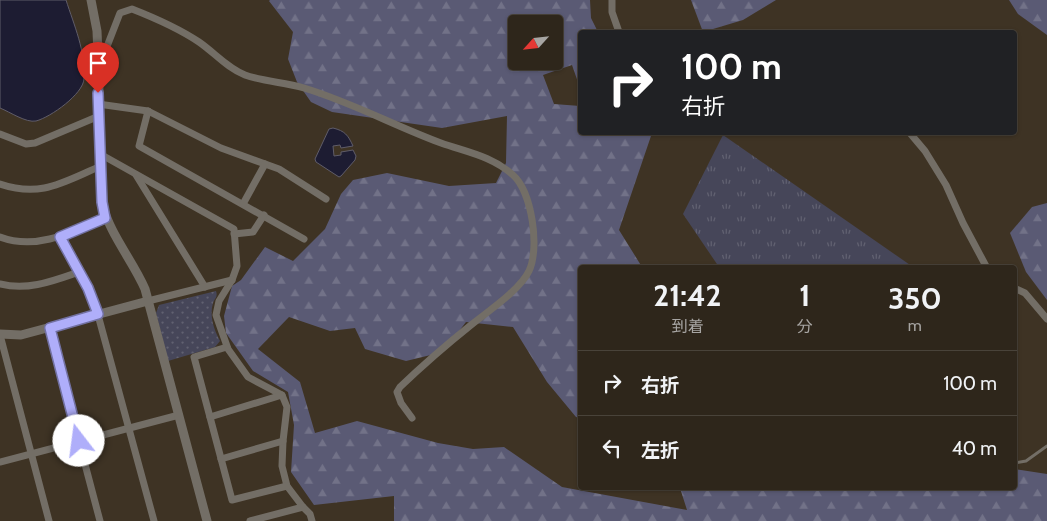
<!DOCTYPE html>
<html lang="ja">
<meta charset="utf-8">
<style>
body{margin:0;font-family:Cabin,"Noto Sans JP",sans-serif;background:#362e24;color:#f1f3f6;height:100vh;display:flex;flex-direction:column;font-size:19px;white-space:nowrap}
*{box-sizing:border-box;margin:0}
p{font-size:16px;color:#a7a5a3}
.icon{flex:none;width:28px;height:28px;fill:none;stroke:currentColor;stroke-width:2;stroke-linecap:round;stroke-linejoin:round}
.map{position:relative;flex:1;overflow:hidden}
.drawer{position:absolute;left:578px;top:265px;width:439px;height:225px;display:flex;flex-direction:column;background:#2e261b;border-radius:5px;box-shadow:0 1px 4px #0004,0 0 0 1px #49433a}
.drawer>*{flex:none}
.banner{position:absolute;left:578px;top:30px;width:439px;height:105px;border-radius:5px;box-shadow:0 1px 4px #0004,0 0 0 1px #49433a;background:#202124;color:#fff;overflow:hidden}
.needle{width:32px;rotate:243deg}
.controls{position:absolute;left:508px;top:15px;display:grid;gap:10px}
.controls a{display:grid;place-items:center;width:55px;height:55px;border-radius:5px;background:#2e261b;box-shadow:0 1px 4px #0004,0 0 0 1px #49433a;font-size:25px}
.pin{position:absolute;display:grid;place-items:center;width:42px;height:42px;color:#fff;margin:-51px -21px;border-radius:50% 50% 50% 0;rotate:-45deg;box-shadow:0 0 5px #0007}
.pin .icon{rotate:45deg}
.me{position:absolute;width:55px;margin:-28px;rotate:345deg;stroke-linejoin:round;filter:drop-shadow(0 0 4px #0008)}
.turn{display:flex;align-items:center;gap:18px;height:105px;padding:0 20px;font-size:22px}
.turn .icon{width:65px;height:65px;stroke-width:2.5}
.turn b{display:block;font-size:35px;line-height:42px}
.eta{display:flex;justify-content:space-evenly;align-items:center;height:85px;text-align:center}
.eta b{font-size:30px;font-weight:700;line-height:35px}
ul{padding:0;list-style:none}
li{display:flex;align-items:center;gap:15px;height:65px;padding:0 20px;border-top:1px solid #49433a}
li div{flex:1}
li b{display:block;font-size:19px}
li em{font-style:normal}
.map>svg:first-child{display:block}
.grass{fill:url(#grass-tufts)}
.forest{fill:url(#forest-firs);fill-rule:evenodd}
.park{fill:url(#park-dots)}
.water{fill:#1d1c32;stroke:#5f5c69}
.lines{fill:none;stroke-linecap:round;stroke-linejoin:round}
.service{stroke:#736e66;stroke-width:3}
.minor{stroke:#736e66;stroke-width:7}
.tertiary{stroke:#736e66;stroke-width:9}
.route-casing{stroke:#7271a2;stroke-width:12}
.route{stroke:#afaefa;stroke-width:9}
</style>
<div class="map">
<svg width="1047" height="521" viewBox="0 0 1047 521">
<defs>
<pattern id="grass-tufts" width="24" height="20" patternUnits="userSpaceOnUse" patternTransform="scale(1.25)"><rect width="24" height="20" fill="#464659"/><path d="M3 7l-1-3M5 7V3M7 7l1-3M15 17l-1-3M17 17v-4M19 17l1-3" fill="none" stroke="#616171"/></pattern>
<pattern id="forest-firs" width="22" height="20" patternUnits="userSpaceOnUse" patternTransform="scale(1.25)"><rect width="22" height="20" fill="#5a5a74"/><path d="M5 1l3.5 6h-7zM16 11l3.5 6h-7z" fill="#727288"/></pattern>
<pattern id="park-dots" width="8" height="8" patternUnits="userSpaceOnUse" patternTransform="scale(1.25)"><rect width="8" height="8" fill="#464659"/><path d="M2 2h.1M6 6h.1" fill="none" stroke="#616171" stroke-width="1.8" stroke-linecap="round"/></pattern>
</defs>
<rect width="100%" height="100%" fill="#3e3324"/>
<path class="grass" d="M 723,135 L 913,267 L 719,267 L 683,214 Z"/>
<g class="forest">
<path d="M 270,0 L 590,0 L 591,18 L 598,32 L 580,32 L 580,88 L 572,65 L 543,75 L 554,104 L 580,106 L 580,132 L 647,132 L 651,136 L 619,230 L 642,267 L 580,268 L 580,418 L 576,417 L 547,382 L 513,327 L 466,322 L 443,352 L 406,361 L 365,349 L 355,328 L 330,331 L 289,317 L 258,349 L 300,382 L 315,433 L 357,421 L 438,443 L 473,449 L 504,447 L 562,487 L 687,510 L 680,488 L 1014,488 L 1014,469 L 1047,474 L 1047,521 L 394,521 L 394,496 L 314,505 L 291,472 L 294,425 L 288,392 L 253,371 L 226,333 L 224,316 L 232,286 L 241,280 L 265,247 L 293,261 L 325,229 L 341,194 L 353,180 L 387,173 L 449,186 L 496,183 L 506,163 L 507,116 L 442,128 L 332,112 L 311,102 L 297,82 L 288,59 L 293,32 L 269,1 ZM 516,24 L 554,24 L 554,61 L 516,61 Z"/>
<path d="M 691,0 L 776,0 L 743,20 L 703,32 Z"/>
<path d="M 1009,0 L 1047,0 L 1047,35 L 1018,14 Z"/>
<path d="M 1047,203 L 1047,300 L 1026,272 L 1010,233 L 1032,207 Z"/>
</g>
<path class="park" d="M 216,291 C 218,297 215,298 213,303 C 209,316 214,330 220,341 L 215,347 L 168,361 L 156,313 L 159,305 Z"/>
<g class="water">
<path d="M 0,0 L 66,0 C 74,25 86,52 84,79 C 83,94 51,117 36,121 C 26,123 10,112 0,108 Z"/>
<path d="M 333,128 C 345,131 348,135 353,146 L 341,148 L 340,145 L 333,146 L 334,156 L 341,155 L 341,152 L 353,150 L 356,156 L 355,160 L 341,176 L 339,177 L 316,162 L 315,159 L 329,129 Z"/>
</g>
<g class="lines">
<path class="service" d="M 1014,463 L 1026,461 L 1047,446"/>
<g class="minor">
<path d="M 612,0 L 612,12 L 619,32"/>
<path d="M 98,55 L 106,49 L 120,13 L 132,9 C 155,18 178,28 199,42 C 215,53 227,68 245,75 C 264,82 285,82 304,88 C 351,102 395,126 441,143 C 466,152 492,156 513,175 C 532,192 540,248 529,271 C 520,290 487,312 471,325 C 446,345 423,365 400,387 L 397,392 L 401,403 L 412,418"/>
<path d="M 98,104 L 148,111 L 221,148 L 279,169 L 326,199"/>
<path d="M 148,111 L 139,146 L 304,239"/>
<path d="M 909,132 L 925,151 L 946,185 L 963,223 L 987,268"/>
<path d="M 0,134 L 26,144 L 35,143 L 99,116"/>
<path d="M 100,154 L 234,229 L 237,266 L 232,280 L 219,301 L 216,315 L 228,349 L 248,377 L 282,395 L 287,407 L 283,441 L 282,466 L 287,486 L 303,507 L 310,514 L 312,521"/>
<path d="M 136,175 L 205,287"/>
<path d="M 0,184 C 41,198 63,182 101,166"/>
<path d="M 243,204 L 265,164"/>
<path d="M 234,234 L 253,232 L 264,215"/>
<path d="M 0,237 C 37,251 72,232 105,217"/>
<path d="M 60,237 L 88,288 L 98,315 L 154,521"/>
<path d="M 0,284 C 28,291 53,281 79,272"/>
<path d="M 1014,288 L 1025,293 L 1047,319"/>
<path d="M 148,301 L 232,280"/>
<path d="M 49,328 L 100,521"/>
<path d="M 0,335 L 49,521"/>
<path d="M 227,347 L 194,357 L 232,500 L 287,486"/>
<path d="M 210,417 L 282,395"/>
<path d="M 221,459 L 283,441"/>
<path d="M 0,462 L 179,415"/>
<path d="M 250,521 L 303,507"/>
</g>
<g class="tertiary">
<path d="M 91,0 L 97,31 L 98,55 L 102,202 C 109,234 132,259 145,289 L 207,521"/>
<path d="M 0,334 L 21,335 L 148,301"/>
</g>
</g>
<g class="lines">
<g class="route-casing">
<path id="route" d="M 79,441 L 50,328 L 98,314 L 88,288 L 60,237 L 105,218 L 102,202 L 98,93"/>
</g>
<use href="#route" class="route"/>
</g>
</svg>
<div class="controls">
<a><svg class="needle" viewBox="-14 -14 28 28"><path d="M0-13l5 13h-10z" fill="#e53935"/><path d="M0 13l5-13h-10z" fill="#a7a5a3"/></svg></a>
</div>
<div class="pin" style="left:98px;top:93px;background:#d93025"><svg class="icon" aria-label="arrive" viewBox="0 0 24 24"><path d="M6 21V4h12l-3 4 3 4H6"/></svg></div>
<svg class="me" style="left:79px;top:441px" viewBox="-20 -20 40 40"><circle r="19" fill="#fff"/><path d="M0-13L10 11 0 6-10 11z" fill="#afaefa"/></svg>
<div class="banner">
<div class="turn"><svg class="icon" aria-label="right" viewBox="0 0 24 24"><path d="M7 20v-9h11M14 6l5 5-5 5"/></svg><div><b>100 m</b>右折</div></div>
</div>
<section class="drawer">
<div class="eta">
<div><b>21:42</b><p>到着</p></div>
<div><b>1</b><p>分</p></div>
<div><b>350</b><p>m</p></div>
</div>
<ul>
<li><svg class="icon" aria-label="right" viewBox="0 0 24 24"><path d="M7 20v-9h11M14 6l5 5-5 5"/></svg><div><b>右折</b></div><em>100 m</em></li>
<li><svg class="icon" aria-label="left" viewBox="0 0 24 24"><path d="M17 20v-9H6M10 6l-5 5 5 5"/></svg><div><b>左折</b></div><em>40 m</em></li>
</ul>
</section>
</div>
